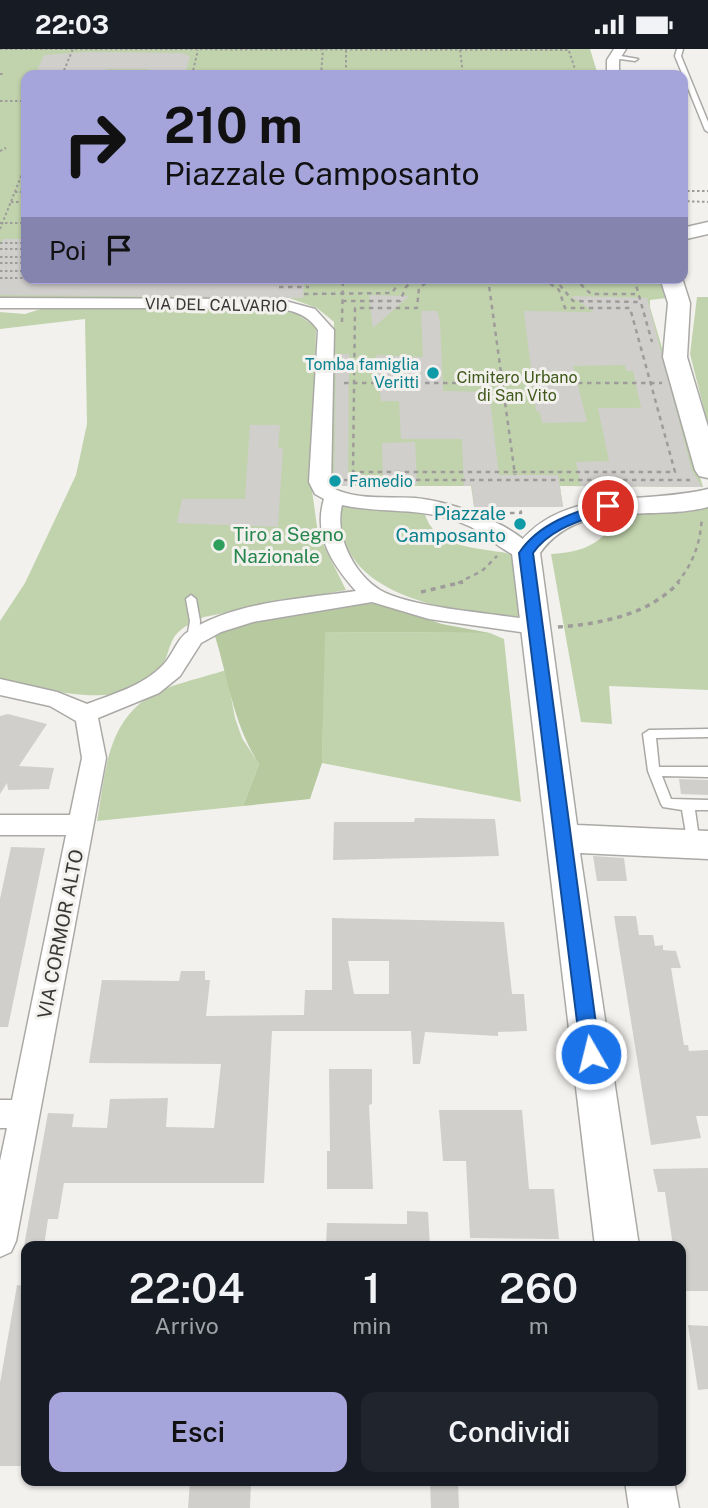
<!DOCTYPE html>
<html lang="it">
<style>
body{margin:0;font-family:"Public Sans",sans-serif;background:#20242c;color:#f1f3f6;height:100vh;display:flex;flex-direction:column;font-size:26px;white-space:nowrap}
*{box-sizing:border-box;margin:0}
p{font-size:23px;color:#9ea1a6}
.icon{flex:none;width:38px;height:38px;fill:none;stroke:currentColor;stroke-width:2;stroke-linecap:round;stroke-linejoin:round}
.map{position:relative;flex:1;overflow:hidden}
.details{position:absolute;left:21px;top:1192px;width:665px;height:245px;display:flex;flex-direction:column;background:#171b24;border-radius:14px;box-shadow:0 2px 5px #0004}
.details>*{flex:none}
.top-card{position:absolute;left:21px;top:21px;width:667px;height:214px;border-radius:14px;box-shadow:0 2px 5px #0004;background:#a6a5db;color:#111;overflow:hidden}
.pin{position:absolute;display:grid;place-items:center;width:60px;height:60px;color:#fff;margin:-30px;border:4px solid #fff;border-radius:50%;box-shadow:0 2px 7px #0007}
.me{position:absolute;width:77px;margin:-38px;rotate:352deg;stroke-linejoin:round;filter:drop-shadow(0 0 5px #0008)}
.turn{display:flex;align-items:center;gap:24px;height:147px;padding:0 28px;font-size:32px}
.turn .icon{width:91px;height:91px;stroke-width:2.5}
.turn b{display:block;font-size:49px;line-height:60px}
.then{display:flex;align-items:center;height:66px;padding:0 28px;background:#0003;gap:14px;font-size:26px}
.eta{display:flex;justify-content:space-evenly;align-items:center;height:119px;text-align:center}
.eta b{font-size:42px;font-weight:600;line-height:49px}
.cta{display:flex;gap:14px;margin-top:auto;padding:14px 28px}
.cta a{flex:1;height:80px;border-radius:14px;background:#a6a5db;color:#111;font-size:28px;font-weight:600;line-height:80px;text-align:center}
.cta a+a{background:#20242c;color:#f1f3f6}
.status{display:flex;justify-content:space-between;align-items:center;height:49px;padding:0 35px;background:#171b24;direction:ltr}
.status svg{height:19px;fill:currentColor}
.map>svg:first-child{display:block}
.green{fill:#c1d3ac}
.forest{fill:#b6c99f}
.building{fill:#d0cfcc;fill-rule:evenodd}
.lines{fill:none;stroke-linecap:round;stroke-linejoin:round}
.lane-casing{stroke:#aaa9a6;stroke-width:3}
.street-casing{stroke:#aaa9a6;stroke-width:3}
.secondary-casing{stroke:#aaa9a6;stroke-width:3}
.path-far2{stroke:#9e9c9a;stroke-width:2;stroke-dasharray:2.5 2.5;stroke-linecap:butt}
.path-far1{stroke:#9e9c9a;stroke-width:2.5;stroke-dasharray:4.5 4.5;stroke-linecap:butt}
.path{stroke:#9e9c9a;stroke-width:3.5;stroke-dasharray:5 5;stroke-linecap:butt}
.lane{fill:#fff;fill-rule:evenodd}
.street{fill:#fff;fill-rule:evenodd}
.secondary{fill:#fff;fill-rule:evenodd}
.route{fill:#1a73e8;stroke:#114b97;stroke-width:2}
.culture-dot{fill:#0f9aa8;stroke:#f3f1ee;stroke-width:2.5}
.leisure-dot{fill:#2e9e5b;stroke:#f3f1ee;stroke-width:2.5}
.labels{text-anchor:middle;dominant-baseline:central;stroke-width:6;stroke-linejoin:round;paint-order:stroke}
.far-street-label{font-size:16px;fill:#383736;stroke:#f3f1ee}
.far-culture-label{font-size:16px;fill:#0d838f;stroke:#f3f1ee;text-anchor:end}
.far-park-label{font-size:16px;fill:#41591c;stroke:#f3f1ee}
.culture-label{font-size:19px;fill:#0d838f;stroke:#f3f1ee;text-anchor:end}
.leisure-label{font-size:19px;fill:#27864d;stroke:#f3f1ee;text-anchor:start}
.street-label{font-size:19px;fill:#383736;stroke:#f3f1ee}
</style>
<div class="status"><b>22:03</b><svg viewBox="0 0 49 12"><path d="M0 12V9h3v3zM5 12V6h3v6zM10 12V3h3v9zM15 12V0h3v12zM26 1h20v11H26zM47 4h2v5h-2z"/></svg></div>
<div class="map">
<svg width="708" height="1459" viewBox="0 0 708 1459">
<rect width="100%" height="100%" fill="#f3f1ee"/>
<g class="green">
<path d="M 0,0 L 590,0 L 598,26 L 26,26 L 26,229 L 661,229 L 667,249 L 650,251 L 650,258 L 703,438 L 560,437 L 563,458 L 474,458 L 471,437 L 328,437 L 334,273 L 317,259 L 289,249 L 0,249 Z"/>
<path d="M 697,248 L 708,248 L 708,376 L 690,305 Z"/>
<path d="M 47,258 L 262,258 L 295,264 L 316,278 L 312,441 L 318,485 L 346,541 L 204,568 C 193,573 179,579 173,590 C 167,602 167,613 157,624 C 117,664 47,640 0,630 L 0,572 L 25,534 L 76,426 L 87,375 L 85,270 L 0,280 L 0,263 L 25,265 Z"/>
<path d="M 350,455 L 424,462 C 434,502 481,498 511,505 L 515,507 L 523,571 C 454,561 338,552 339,460 Z"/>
<path d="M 708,456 L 708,641 L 609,637 L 612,675 L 581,673 L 551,505 C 573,504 601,498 610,476 L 609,461 Z"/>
<path d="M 324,583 L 490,584 L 504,590 L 521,753 L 322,714 Z"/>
<path d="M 226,621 L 235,669 L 242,689 L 259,715 L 243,757 L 97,772 C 105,727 106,675 149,648 C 170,635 202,629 226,621 Z"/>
</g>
<path class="forest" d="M 353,554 L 379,555 L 442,575 L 490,584 L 325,583 L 322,714 L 310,750 L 243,757 L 259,715 C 233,674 229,633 215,587 L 239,575 Z"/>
<g class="building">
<path d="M 86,3 L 181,4 L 190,7 L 185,26 L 146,26 L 147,20 L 108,20 L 106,26 L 35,26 L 44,6 Z"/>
<path d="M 3,190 L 26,190 L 26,230 L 304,231 L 303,249 L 0,246 L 0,197 Z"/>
<path d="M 369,246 L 409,247 L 373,279 Z"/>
<path d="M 571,247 L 647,249 L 692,422 L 702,438 L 581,437 L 576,413 L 609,412 L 598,359 L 641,359 L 633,322 L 626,322 L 625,316 L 573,317 L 587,373 L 542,374 L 540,363 L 536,362 L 524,262 L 594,263 Z"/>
<path d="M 421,262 L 437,262 L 440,272 L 443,342 L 489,343 L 499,426 L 558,426 L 563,458 L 474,458 L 472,437 L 464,437 L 462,390 L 401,390 L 399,352 L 381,352 L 376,306 L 423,308 Z"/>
<path d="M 336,305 L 349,305 L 348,437 L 334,436 Z"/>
<path d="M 250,376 L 280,376 L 278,399 L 283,399 L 278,478 L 177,474 L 182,450 L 245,450 Z"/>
<path d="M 415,393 L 417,436 L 383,436 L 382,394 Z"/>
<path d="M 8,665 L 47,675 L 19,717 L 54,719 L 49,740 L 8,741 L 7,734 L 0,745 L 0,667 Z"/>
<path d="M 679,730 L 708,731 L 708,746 L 681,745 Z"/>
<path d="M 415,769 L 495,770 L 499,807 L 333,811 L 334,773 L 414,773 Z"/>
<path d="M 11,798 L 45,799 L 8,978 L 0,978 L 0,850 Z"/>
<path d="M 593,807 L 624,809 L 627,832 L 597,832 Z"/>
<path d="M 614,867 L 636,867 L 639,886 L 653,886 L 655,897 L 663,896 L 663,901 L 676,902 L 681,919 L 671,919 L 684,996 L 688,996 L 689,1002 L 708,1001 L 708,1067 L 696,1067 L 701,1089 L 651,1096 Z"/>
<path d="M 332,869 L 504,873 L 512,945 L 524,945 L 527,982 L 498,983 L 498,987 L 425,983 L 420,1015 L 413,1015 L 411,982 L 272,982 L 264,1134 L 64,1134 L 58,1170 L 48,1170 L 44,1197 L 24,1197 L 48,1064 L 74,1065 L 72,1078 L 107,1079 L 110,1050 L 168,1049 L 166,1078 L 214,1079 L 221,1015 L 89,1014 L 102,931 L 179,932 L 181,922 L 205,922 L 205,931 L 210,931 L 206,967 L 304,966 L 305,941 L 332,941 ZM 348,912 L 389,912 L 389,945 L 354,945 Z"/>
<path d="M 329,1020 L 372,1020 L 372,1055 L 369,1056 L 373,1140 L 327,1140 L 327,1102 L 330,1102 Z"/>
<path d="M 439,1061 L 522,1061 L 529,1140 L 554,1140 L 559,1190 L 470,1189 L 466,1112 L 443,1112 Z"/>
<path d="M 708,1119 L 708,1242 L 681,1242 L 681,1197 L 673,1197 L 665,1143 L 658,1143 L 653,1120 Z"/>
<path d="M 407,1162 L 428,1163 L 430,1197 L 326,1197 L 327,1174 L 407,1175 Z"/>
<path d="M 17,1236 L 26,1237 L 26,1305 L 23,1324 L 26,1324 L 26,1417 L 0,1417 L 0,1334 Z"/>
<path d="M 688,1276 L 708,1277 L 708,1340 L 698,1341 Z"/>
<path d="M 190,1432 L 251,1432 L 250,1459 L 188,1459 Z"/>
<path d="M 430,1432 L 458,1432 L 459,1459 L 431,1459 Z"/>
</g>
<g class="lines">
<g class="lane-casing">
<g id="lane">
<path d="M 677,0 L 683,0 L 681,7 L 708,73 L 708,83 L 705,81 L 675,7 Z"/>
<path d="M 615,6 L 638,10 L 635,12 L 613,9 Z"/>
<path d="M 191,546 L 196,550 L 200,572 L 199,589 L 193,593 L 187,589 L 190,572 L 186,550 Z"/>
<path d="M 708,680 L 708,688 L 656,689 L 659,718 L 708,718 L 708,728 L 662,727 L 671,750 L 708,751 L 708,761 L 695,761 L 700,796 L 699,800 L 689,800 L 688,796 L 682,761 L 663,758 L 661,755 L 648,722 L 643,685 L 649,681 Z"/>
</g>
</g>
<g class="street-casing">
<g id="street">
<path d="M 614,0 L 626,0 L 619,11 L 619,26 L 607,26 L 607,11 Z"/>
<path d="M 0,249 L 278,250 L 315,260 L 334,281 L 331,438 C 356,452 387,447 415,449 C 449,452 517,475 536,504 L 533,509 C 514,514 489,487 471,478 C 426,456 388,466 342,456 C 334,486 354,525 380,541 C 411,559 497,565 535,571 L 543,573 L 546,578 L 543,583 L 535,585 L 429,570 L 372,553 L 253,573 L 221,583 L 201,594 L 180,627 L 159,644 L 98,669 L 106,709 L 16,1192 L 11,1203 L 0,1208 L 0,1112 L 7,1079 L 0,1079 L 0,1051 L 12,1051 L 66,786 L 0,786 L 0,766 L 70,766 L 82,709 L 76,672 L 50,657 L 0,646 L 0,630 L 57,643 L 87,655 C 113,645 143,637 163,616 C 173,606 177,589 189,582 C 236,552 302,550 356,542 C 332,515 313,486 324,450 L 315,445 L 309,433 L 318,281 C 307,264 289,260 270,259 L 0,259 Z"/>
</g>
</g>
<g class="secondary-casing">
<g id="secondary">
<path d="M 708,173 L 708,185 L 682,191 L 682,179 Z"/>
<path d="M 660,229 L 682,229 L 690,254 L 687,308 L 708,378 L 708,429 L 699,427 L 695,421 L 663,308 L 668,254 Z"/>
<path d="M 708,440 L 708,458 C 652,473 580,448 540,504 L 577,776 L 708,782 L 708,810 L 580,804 L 639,1197 L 595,1197 L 512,504 C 557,435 640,457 708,440 Z"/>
<path d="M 625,1432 L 674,1432 L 679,1459 L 629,1459 Z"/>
</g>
</g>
<g class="path-far2">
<path d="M 0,0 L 569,1"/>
<path d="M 346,1 L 346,26"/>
<path d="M 460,1 L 463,26"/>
<path d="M 569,2 L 577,26"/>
<path d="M 0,25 L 5,25"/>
<path d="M 62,26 L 73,0"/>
<path d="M 192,26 L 198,1"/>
<path d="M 321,26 L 323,0"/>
<path d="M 0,52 L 26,52"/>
<path d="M 0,102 L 6,99"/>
<path d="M 682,142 L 708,142"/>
<path d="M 15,143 L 26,143"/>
<path d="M 682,152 L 708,153"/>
<path d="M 11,153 L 26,153"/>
<path d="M 0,174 L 26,174"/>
<path d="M 0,180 L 26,115"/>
<path d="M 0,194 L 26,194"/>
<path d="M 0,200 L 26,200"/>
<path d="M 0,208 L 26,208"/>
<path d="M 0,214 L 26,214"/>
<path d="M 0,222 L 26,222"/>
<path d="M 0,229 L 310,230"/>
<path d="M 541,229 L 544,231"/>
<path d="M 553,229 L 556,231"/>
<path d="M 574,229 L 576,231"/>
<path d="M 413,231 L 415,229"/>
<path d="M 431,231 L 434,229"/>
</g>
<g class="path-far1">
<path d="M 130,229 L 310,230"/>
<path d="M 433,229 L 419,239 L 417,259 L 355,259 L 353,423 L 675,423 L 630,259 L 565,259 L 559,241 L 542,229"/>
<path d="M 488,229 L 515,426"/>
<path d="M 554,229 L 573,252 L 641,253"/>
<path d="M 574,229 L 591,245 L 639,245"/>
<path d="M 634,229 L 652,293"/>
<path d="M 279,238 L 309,238"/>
<path d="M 304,245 L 392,244 L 402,229"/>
<path d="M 342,252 L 400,252 L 406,238 L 415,229"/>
<path d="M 342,273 L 343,229"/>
<path d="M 344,334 L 662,334"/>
<path d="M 344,431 L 690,431"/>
<path d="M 501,464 L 521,464 L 520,457"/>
<path d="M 458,534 L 482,522 L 497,507"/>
<path d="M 677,534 C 694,513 700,495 702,468"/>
</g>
<g class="path">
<path d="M 421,543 L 463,533"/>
<path d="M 558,578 C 600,575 649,566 679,533"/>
</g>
<use href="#lane" class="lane"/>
<use href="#street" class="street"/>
<use href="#secondary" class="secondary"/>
</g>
<path class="route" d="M 608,453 L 613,455 L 613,460 C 584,471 551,478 533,504 L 600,1005 L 597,1011 L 591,1013 L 584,1011 L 581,1005 L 519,504 C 539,474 574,463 608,453 Z"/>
<g class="culture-dot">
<circle cx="433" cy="324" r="7"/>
<circle cx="335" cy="432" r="7"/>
<circle cx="520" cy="475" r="7"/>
</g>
<circle class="leisure-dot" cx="219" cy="496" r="7"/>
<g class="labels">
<g class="far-street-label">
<text transform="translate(216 256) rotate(1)">VIA DEL CALVARIO</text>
</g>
<g class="far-culture-label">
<text x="419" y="315">Tomba famiglia<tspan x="419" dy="18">Veritti</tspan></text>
<text x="349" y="432" text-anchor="start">Famedio</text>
</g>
<g class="far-park-label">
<text x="517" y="328">Cimitero Urbano<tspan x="517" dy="18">di San Vito</tspan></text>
</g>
<g class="culture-label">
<text x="506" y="464">Piazzale<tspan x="506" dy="22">Camposanto</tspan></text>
</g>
<g class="leisure-label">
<text x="233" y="485">Tiro a Segno<tspan x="233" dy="22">Nazionale</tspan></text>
</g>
<g class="street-label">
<text transform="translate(60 885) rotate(-79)">VIA CORMOR ALTO</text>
</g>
</g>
</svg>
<div class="pin" style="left:608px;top:457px;background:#d93025"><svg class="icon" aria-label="arrive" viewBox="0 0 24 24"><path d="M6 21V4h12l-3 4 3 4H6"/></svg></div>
<svg class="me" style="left:591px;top:1005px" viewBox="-20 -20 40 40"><circle r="17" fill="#1a73e8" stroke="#fff" stroke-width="3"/><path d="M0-11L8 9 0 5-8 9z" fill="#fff"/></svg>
<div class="top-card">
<div class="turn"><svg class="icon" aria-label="right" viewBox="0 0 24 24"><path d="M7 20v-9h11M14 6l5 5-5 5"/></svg><div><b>210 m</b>Piazzale Camposanto</div></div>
<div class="then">Poi<svg class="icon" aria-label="arrive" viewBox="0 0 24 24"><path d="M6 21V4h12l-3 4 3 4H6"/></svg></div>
</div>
<section class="details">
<div class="eta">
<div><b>22:04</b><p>Arrivo</p></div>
<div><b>1</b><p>min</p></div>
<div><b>260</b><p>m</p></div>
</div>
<div class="cta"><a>Esci</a><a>Condividi</a></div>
</section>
</div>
